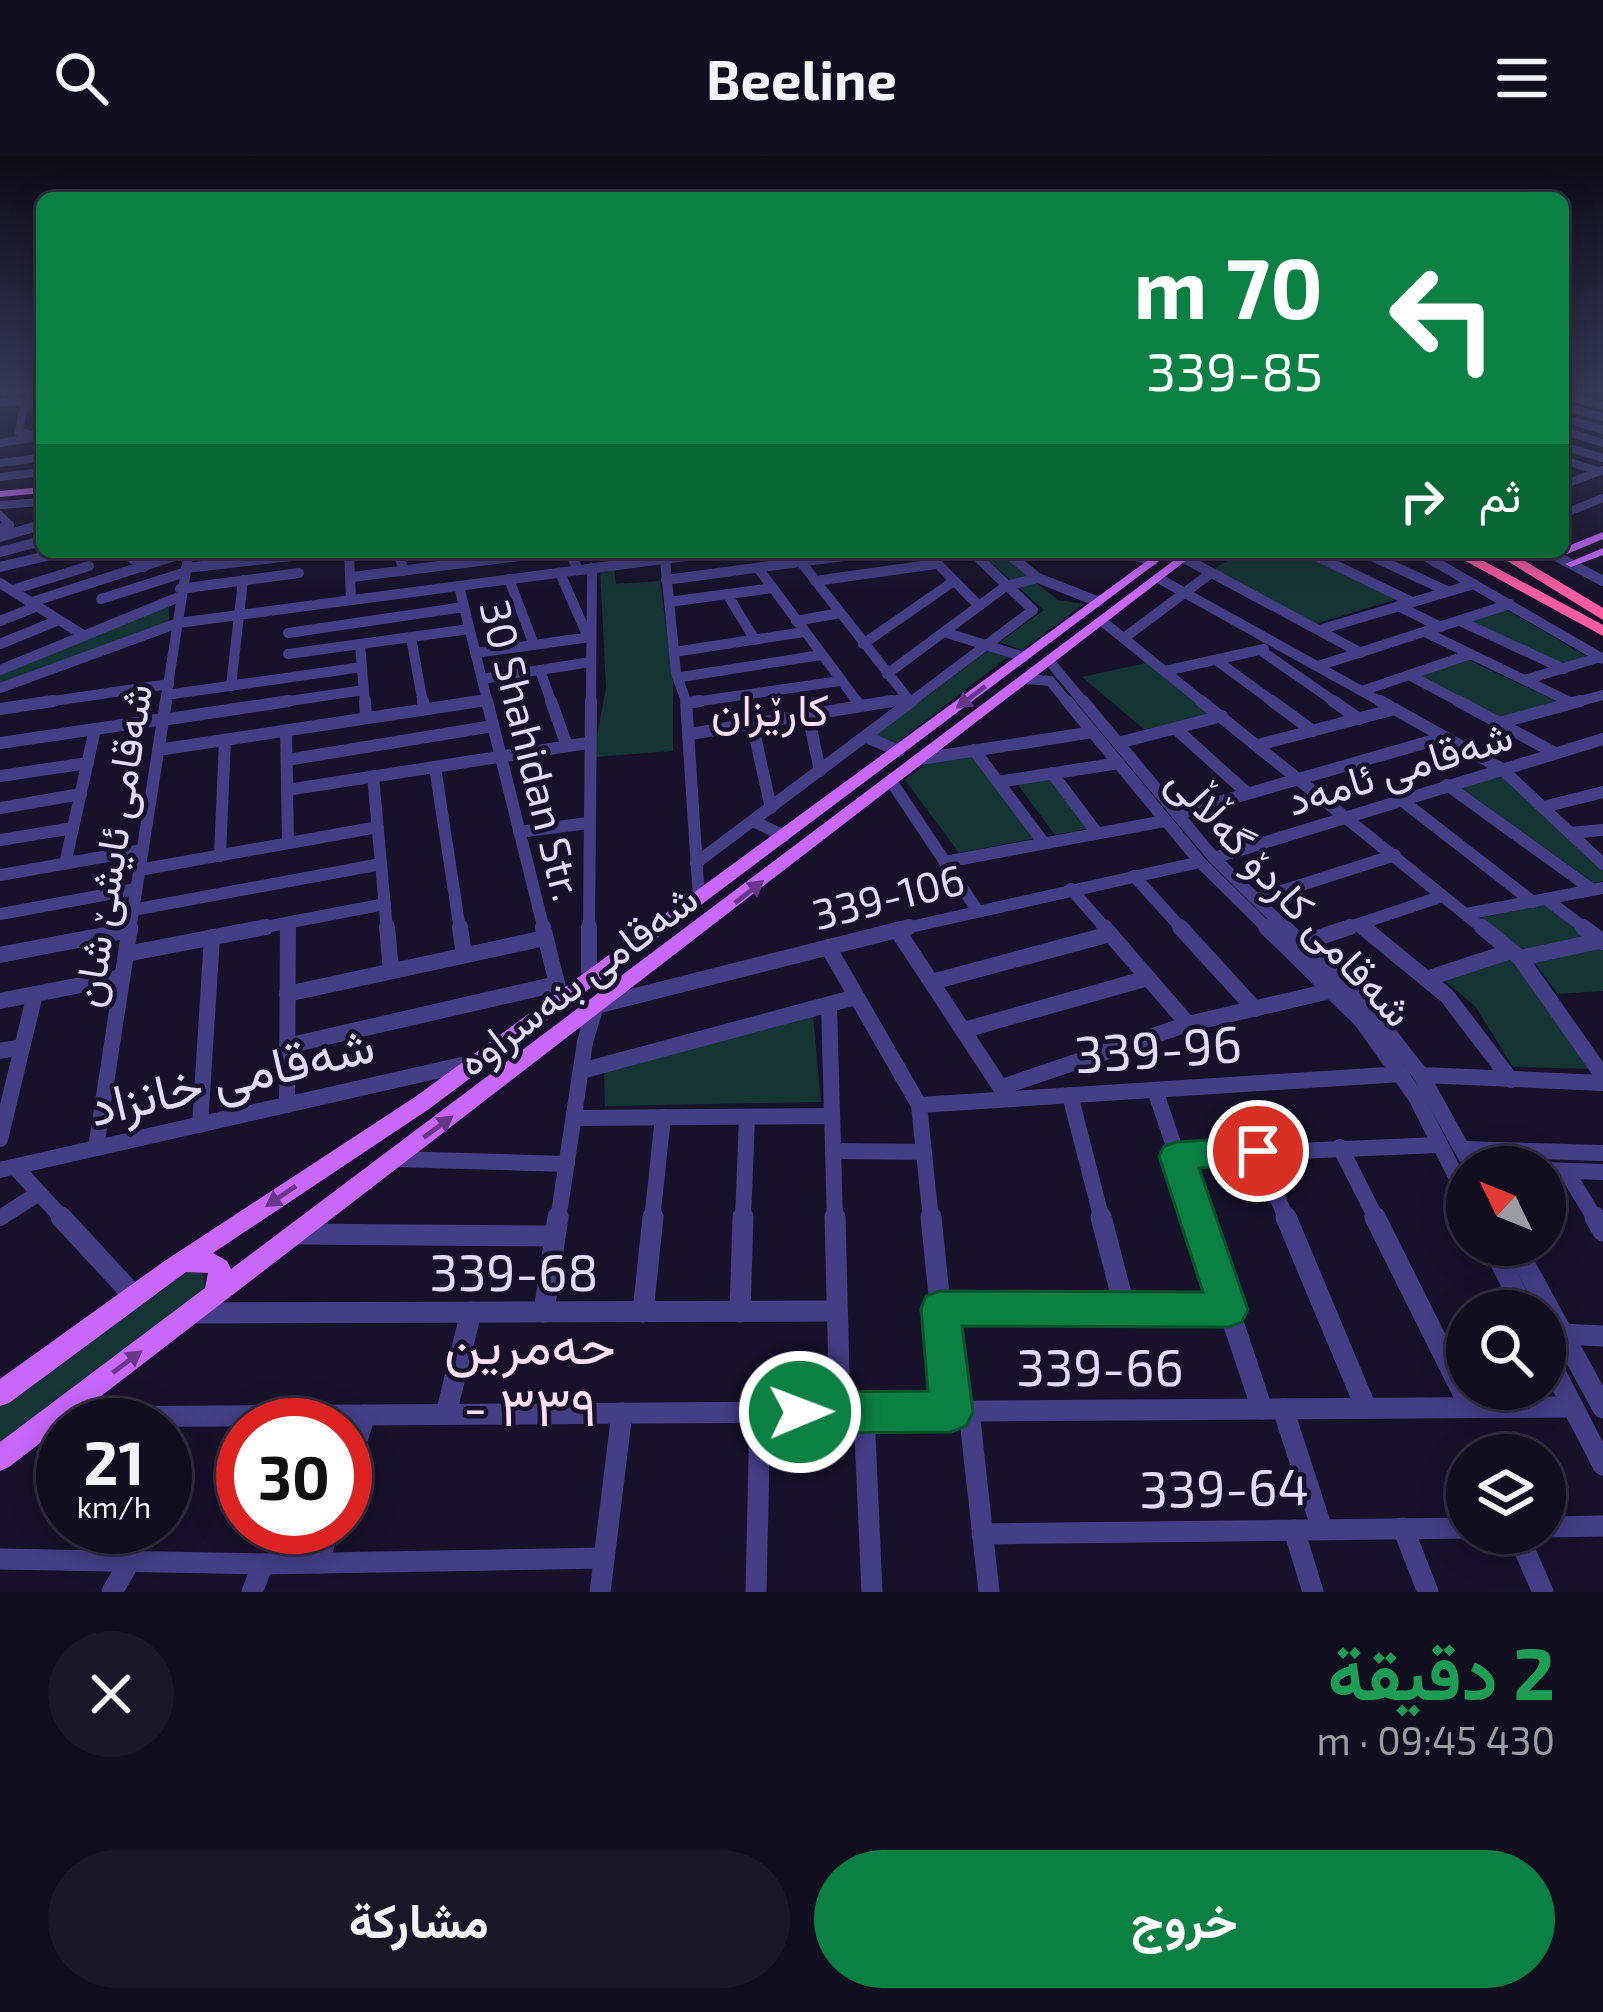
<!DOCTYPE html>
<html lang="ar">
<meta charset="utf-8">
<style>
body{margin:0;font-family:"Exo 2",Vazirmatn,sans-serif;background:#1a1729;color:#f1f3f6;direction:rtl;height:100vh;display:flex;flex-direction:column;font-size:45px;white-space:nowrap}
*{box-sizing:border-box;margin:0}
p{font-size:39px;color:#9c9ca5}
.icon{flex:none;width:66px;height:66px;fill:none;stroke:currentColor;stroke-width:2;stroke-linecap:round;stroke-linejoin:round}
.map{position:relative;height:1436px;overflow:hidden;direction:ltr}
.panel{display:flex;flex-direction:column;background:#110e20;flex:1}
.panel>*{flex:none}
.guide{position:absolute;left:36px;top:36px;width:1533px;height:366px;border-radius:18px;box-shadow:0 6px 30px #0003,0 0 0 3px #302e3e;direction:rtl;background:#0b8043;color:#fff;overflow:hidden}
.needle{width:78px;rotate:313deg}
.controls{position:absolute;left:1446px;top:990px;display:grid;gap:24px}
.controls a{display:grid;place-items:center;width:120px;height:120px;border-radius:50%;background:#110e20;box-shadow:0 6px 30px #0003,0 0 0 3px #302e3e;font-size:60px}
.speed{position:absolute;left:36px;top:1242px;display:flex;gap:24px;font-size:60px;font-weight:700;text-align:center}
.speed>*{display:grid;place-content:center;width:156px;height:156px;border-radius:50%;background:#110e20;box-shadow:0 6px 30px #0003,0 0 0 3px #302e3e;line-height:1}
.speed small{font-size:30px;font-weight:400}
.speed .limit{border:18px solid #d22;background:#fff;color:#111}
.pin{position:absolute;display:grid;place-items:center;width:102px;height:102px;color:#fff;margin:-51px;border:6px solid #fff;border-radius:50%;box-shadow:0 3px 12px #0007}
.me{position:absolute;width:132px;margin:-66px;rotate:89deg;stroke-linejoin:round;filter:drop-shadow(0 0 9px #0008)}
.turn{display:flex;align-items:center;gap:42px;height:252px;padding:0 48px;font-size:54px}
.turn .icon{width:156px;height:156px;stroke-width:2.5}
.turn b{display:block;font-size:84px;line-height:102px}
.then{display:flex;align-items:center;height:114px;padding:0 48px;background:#0003;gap:24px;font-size:45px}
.round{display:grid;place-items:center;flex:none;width:126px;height:126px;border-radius:63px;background:#1a1729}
.head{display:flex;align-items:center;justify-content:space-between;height:204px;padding:0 48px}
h1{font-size:72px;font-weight:700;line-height:90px;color:#1e9e55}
.button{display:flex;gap:24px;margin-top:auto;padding:24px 48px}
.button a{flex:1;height:138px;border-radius:72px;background:#0b8043;color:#fff;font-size:48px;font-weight:700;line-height:138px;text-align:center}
.button a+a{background:#1a1729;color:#f1f3f6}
header{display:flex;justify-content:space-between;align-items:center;height:156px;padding:0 48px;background:#110e20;font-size:54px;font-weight:700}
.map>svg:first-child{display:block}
.green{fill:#153434}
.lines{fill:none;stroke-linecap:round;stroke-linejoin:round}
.minor-far4{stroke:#443e87;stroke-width:8}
.minor-far3{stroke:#443e87;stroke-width:10}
.minor-far2{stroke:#443e87;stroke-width:12}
.minor-far1{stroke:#443e87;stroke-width:16}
.minor{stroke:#443e87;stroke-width:21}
.major{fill:#c867fa;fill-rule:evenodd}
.highway{fill:#fa5ba1;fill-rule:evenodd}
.oneway{fill:#673888}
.route{fill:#0b8043;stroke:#07532c;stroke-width:3}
.labels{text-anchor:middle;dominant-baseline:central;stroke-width:9;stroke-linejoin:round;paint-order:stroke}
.street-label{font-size:42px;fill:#e1dcfe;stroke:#17122a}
.neighbourhood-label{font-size:45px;fill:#fedef1;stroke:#17122a}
.near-street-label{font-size:51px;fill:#e1dcfe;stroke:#17122a}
.near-neighbourhood-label{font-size:54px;fill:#fedef1;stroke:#17122a}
</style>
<header><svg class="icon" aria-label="menu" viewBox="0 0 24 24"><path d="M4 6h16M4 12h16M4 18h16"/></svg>Beeline<svg class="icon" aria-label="search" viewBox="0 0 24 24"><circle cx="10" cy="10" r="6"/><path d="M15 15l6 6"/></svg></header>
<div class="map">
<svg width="1603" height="1436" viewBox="0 0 1603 1436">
<rect width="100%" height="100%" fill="#17122a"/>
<g class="green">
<path d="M 979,396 L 997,396 L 1058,444 L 1084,448 L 1022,494 L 1000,486 L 1044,454 Z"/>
<path d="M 1243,396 L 1304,396 L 1400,442 L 1315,468 L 1213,413 Z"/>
<path d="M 614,412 L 616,428 L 660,425 L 673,523 L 673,595 L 593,601 L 606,532 L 600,413 Z"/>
<path d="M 169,448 L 169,467 L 0,529 L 0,516 Z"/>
<path d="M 1507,454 L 1588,501 L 1559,509 L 1467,466 Z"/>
<path d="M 989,494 L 1009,500 L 895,588 L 874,580 Z"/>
<path d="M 1469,504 L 1558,546 L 1494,563 L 1415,521 Z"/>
<path d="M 1146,507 L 1212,558 L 1145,574 L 1082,521 Z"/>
<path d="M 977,595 L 1041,681 L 959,697 L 905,624 L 934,602 Z"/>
<path d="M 1058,618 L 1096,671 L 1055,679 L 1016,626 Z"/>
<path d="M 1502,619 L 1603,715 L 1603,725 L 1594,727 L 1460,631 Z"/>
<path d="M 1545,748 L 1587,783 L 1522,798 L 1481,762 Z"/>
<path d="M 1603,790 L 1603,835 L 1558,838 L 1532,803 Z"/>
<path d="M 1512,801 L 1590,913 L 1513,911 L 1475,850 L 1445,825 Z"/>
<path d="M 813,860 L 821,946 L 605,950 L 604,916 Z"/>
<path d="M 189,1115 L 205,1119 L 204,1135 L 0,1297 L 0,1249 Z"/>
</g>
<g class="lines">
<g class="minor-far4">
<path d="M 27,234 L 19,276 L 42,281"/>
<path d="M 0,236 L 27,234"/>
<path d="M 1563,239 L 1603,250"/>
<path d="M 0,247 L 24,245"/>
<path d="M 23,249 L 42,247"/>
<path d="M 1563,250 L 1603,261"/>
<path d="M 1563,262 L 1603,274"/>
<path d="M 1563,275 L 1603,287"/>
<path d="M 0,287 L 31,282"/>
<path d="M 1563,290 L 1603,302"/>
<path d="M 1563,304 L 1598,315"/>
<path d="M 0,307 L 42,302"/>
<path d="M 0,321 L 42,316"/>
<path d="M 1563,329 L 1603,314"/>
<path d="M 0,349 L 42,346"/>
<path d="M 1563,358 L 1603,342"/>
<path d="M 0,359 L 10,369 L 2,372"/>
<path d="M 30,372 L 42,369"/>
</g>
<g class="minor-far3">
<path d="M 0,373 L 9,369"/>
<path d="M 0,381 L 41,369"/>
<path d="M 0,396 L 42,385"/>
<path d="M 123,396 L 144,411"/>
<path d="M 349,396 L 351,444"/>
<path d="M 399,396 L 403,415"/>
<path d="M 570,396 L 578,414"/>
<path d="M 793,396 L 909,544"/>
<path d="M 926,396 L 979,450"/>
<path d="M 1005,396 L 1038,422 L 1099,446"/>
<path d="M 1122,396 L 1153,405"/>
<path d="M 1308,396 L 1412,446"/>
<path d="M 1363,396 L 1447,435"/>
<path d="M 1418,396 L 1603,503"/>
<path d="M 1548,396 L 1603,425"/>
<path d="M 1184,402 L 1361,497"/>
<path d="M 665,403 L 676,517 L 687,548"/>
<path d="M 0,411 L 64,396"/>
<path d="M 186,412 L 300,399"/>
<path d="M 758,412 L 859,548"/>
<path d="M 560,417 L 588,481"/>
<path d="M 352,421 L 519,400"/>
<path d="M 1158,422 L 1385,548"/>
<path d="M 509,423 L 534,489"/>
<path d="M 666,424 L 874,396"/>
<path d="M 815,425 L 936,408"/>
<path d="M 0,427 L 83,479"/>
<path d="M 459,430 L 488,548"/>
<path d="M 180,433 L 299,417"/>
<path d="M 12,434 L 89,410"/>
<path d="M 727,438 L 755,484"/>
<path d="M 101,443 L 186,416"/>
<path d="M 669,446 L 772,432"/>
<path d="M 29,447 L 187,396"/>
<path d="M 1398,450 L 1441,471"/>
<path d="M 0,465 L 35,451"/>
<path d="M 796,465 L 840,457"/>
<path d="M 1102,465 L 1205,548"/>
<path d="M 1460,465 L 1564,513"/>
<path d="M 1319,474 L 1474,428"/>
<path d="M 944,476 L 1024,501"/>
<path d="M 1425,476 L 1572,547"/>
<path d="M 288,477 L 464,451"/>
<path d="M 411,481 L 423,548"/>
<path d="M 1124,482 L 1211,417"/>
<path d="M 0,488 L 56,465"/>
<path d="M 360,488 L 365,548"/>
<path d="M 863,488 L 954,425"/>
<path d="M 1260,494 L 1338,548"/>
<path d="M 674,496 L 804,476"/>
<path d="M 475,497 L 591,481"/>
<path d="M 288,498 L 469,473"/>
<path d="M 1216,504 L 1276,548"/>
<path d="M 1050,506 L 1085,548"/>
<path d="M 1318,510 L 1510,448"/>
<path d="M 0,514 L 179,441"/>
<path d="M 540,514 L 552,548"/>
<path d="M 1165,515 L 1264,493"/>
<path d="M 887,518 L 1006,430 L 1038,422"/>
<path d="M 1409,519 L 1464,548"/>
<path d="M 681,521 L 821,499"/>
<path d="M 482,523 L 591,506"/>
<path d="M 1026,523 L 1050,525 L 1069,548"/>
<path d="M 1525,524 L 1600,501"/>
<path d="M 231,530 L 243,424"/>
<path d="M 0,532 L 178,467 L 716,396"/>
<path d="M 1362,535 L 1471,498"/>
<path d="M 166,539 L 362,511"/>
<path d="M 687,547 L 840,525"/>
<path d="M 33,548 L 169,528"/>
<path d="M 165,548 L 189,396"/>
<path d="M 269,548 L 364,534"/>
<path d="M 460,548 L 487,544"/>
<path d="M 591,548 L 592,412"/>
<path d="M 874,548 L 905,543"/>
<path d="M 908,548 L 1033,454 L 972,396"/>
<path d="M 1569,548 L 1603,539"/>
</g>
<g class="minor-far2">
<path d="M 365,545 L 366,562"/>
<path d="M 423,545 L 424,553"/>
<path d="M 487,545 L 544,774"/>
<path d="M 551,545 L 567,590"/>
<path d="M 686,545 L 699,743"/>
<path d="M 856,545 L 860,550"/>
<path d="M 1067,545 L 1200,706 L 1269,774"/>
<path d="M 1083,545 L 1214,702 L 1287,774"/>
<path d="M 1201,545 L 1485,774"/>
<path d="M 1272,545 L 1313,575"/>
<path d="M 1333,545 L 1359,563"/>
<path d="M 1380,545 L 1502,613 L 1603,708"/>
<path d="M 1458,545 L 1555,597"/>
<path d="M 687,547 L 700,545"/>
<path d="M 0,553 L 53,545"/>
<path d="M 808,558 L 820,615"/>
<path d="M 162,564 L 289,545"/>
<path d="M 752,567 L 771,652"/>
<path d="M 1499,567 L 1580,545"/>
<path d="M 1176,573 L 1247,637"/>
<path d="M 286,575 L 288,687"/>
<path d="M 690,578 L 892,545"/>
<path d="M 866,581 L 899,595"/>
<path d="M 0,587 L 163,563"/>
<path d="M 1118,587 L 1222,560"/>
<path d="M 1258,589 L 1395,553"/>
<path d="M 158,594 L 480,545"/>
<path d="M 974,594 L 1044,687"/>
<path d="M 921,603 L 1093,576"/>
<path d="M 287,604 L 493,570"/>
<path d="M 435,611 L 460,774"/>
<path d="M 1052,617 L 1097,677"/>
<path d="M 0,620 L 88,607"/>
<path d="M 373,620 L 387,774"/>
<path d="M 891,625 L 977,754"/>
<path d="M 998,626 L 1119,607"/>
<path d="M 1447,629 L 1593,734"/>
<path d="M 287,634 L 588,587"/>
<path d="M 1400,643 L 1533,746"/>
<path d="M 1543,651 L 1603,636"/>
<path d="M 0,652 L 81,638"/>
<path d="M 1177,658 L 1445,581"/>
<path d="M 753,665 L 784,680"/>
<path d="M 519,676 L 588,667"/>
<path d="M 1570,677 L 1603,674"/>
<path d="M 0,684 L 73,672"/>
<path d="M 220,700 L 225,584"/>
<path d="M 1214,702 L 1603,583"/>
<path d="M 945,706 L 1165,665"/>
<path d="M 696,707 L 912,545"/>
<path d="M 65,708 L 95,573"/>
<path d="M 139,714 L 378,671"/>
<path d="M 0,719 L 142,694"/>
<path d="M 1134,720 L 1183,774"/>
<path d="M 1071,733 L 1107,774"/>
<path d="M 1257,743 L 1395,699"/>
<path d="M 1546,743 L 1587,774"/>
<path d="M 133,754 L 381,708"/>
<path d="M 0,758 L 136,733"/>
<path d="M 1466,758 L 1603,732"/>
<path d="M 1359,768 L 1366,774"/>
<path d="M 130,774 L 166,545"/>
<path d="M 250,774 L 385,748"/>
<path d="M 288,774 L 288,767"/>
<path d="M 589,774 L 591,545"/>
<path d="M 897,774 L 1200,706"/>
<path d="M 1341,774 L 1443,740"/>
</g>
<g class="minor-far1">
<path d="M 387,771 L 391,815"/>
<path d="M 460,771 L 464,799"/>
<path d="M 543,771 L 561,844"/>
<path d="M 1104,771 L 1188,868"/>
<path d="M 1180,771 L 1255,853"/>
<path d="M 1266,771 L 1362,865 L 1416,941 L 1467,1042"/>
<path d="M 1284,771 L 1377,863 L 1421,919 L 1472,1011"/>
<path d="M 1363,771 L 1447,840 L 1511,924"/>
<path d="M 1482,771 L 1520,802 L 1603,920"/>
<path d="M 1583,771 L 1603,786"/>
<path d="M 897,774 L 1003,935"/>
<path d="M 1302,787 L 1350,771"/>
<path d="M 828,791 L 919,949 L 931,1064"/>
<path d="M 126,798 L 266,771"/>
<path d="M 0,799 L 130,774"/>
<path d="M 1520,802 L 1603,784"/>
<path d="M 589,823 L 589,771"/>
<path d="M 1426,823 L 1511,795"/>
<path d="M 932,826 L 1110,778"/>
<path d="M 287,838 L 545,782"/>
<path d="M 0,845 L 122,821"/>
<path d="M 829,849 L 835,1064"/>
<path d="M 964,874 L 1148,822"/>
<path d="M 287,890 L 557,828"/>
<path d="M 0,895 L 22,891"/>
<path d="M 581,915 L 856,841"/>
<path d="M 1421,919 L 1603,927"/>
<path d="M 1002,931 L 1188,868 L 1330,835"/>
<path d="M 1155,934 L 1199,1064"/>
<path d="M 1070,939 L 1102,1064"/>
<path d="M 287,949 L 288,771"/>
<path d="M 919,949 L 1402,918"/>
<path d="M 574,962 L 832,960"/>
<path d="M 200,969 L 212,781"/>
<path d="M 0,983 L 35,838"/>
<path d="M 1340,991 L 1377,1064"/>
<path d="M 96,992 L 130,771"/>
<path d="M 1463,993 L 1603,997"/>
<path d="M 833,995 L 924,996"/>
<path d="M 1258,996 L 1287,1064"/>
<path d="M 1177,1000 L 1440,989"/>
<path d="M 394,1003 L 567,1008"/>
<path d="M 15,1011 L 64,1064"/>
<path d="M 0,1014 L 475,906"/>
<path d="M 1545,1014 L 1603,1016"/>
<path d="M 1566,1015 L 1596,1064"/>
<path d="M 0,1062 L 39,1037"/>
<path d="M 558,1064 L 585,886 L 596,850 L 909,771"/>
<path d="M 652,1064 L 663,961"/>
<path d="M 743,1064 L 747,961"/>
</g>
<g class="minor">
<path d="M 61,1061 L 134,1140"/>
<path d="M 835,1061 L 840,1256"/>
<path d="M 931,1061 L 951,1255"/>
<path d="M 1101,1061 L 1125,1153"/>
<path d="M 1198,1061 L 1262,1253"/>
<path d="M 1286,1061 L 1366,1252"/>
<path d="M 1375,1061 L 1470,1251"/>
<path d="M 1595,1061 L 1603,1075"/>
<path d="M 297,1078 L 555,1080"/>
<path d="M 1492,1089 L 1525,1155"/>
<path d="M 1514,1089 L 1603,1252"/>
<path d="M 940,1153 L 1228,1153"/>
<path d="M 544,1156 L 558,1061"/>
<path d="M 643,1156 L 653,1061"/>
<path d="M 740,1156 L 743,1061"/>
<path d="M 194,1157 L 837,1155"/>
<path d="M 1562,1178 L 1603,1180"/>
<path d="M 1545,1197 L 1603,1309"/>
<path d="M 1283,1253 L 1322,1373"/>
<path d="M 969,1255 L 989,1436"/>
<path d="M 864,1256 L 872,1436"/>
<path d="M 446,1258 L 471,1156"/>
<path d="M 59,1261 L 1571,1251"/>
<path d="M 345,1321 L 365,1259"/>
<path d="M 1545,1371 L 1603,1370"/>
<path d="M 1403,1372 L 1428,1436"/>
<path d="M 1294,1374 L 1313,1436"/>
<path d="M 1517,1377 L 1543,1436"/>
<path d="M 982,1378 L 1467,1372"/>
<path d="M 0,1403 L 263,1408 L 604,1402"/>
<path d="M 318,1407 L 330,1371"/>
<path d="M 112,1436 L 130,1405"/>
<path d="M 252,1436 L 263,1408"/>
<path d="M 600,1436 L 622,1257"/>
<path d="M 756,1436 L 760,1256"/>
</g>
<g class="major">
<path d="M 42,331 L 42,337 L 0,341 L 0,335 Z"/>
<path d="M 1603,376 L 1603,383 L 1567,398 L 1558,396 L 1563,396 L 1563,392 Z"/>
<path d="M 1603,392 L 1603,399 L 1571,411 L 1565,408 Z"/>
<path d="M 1159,396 L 1171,396 L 429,953 L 213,1097 L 227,1105 L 231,1113 L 1185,396 L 1197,396 L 9,1311 L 0,1315 L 0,1286 L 205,1132 L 208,1117 L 186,1116 L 9,1247 L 0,1250 L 0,1223 L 163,1106 L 415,941 Z"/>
</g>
<g class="highway">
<path d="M 1449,396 L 1467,396 L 1603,469 L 1603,480 Z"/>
<path d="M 1493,396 L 1510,396 L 1603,452 L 1603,464 Z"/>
</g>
</g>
<defs><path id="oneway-solid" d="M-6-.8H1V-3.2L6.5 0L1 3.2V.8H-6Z" transform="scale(3)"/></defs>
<g class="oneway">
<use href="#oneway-solid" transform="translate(971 541) rotate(143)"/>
<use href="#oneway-solid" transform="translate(749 736) rotate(-38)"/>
<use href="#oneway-solid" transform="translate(438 971) rotate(-36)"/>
<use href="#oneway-solid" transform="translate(281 1040) rotate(146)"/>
<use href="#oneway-solid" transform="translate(127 1206) rotate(-37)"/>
</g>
<linearGradient id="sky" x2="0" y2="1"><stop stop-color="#0d0a17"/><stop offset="0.54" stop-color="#363955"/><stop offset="1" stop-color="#363955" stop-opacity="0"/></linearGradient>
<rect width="1603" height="435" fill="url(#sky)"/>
<path class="route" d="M 1258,981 L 1270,986 L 1275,995 L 1270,1005 L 1199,1012 L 1248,1154 L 1242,1166 L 1228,1171 L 962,1170 L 973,1256 L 966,1270 L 951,1276 L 800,1277 L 784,1271 L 778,1256 L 784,1242 L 800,1236 L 928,1235 L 921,1153 L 926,1140 L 940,1135 L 1203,1136 L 1159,1000 L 1164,990 L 1177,986 Z"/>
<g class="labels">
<g class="street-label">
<text transform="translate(533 594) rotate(76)">30 Shahidan Str.</text>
<text transform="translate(1399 610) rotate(-17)">شەقامی ئامەد</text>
<text transform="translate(110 689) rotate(-81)">شەقامی ئایشێ شان</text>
<text transform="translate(888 739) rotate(-14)">339-106</text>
<text transform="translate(1292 739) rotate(47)">شەقامی کاردۆ گەڵاڵی</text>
<text transform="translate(576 822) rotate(-37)">شەقامی بنەسراوە</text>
</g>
<g class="neighbourhood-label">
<text x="770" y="552">کارێزان</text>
</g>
<g class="near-street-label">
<text transform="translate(1158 891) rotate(-4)">339-96</text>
<text transform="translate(231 918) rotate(-13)">شەقامی خانزاد</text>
<text x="514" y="1114">339-68</text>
<text x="1100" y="1209">339-66</text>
<text transform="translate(1224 1330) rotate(-1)">339-64</text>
</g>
<g class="near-neighbourhood-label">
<text x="530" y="1186">حەمرین<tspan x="530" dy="62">- ٣٣٩</tspan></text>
</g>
</g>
</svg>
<div class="controls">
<a><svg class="needle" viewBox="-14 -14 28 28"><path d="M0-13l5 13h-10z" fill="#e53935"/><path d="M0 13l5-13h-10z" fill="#9c9ca5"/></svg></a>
<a><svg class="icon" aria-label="search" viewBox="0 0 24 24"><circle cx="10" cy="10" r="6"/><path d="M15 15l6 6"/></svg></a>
<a><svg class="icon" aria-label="layers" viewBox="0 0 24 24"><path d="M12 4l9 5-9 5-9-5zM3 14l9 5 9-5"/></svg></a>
</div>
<div class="speed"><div>21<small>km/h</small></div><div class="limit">30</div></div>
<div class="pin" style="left:1258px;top:995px;background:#d93025"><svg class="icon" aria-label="arrive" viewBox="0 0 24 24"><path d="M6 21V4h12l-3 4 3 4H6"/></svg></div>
<svg class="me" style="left:800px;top:1256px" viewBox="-20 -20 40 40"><circle r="17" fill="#0b8043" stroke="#fff" stroke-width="3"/><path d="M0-11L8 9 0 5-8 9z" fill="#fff"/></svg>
<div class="guide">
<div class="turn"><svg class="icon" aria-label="left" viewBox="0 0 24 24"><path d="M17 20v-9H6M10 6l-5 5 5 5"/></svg><div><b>70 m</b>339-85</div></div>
<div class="then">ثم<svg class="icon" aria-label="right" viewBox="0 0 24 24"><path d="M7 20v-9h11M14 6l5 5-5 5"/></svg></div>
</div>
</div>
<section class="panel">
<div class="head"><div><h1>2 دقيقة</h1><p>430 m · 09:45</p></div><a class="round"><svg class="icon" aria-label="close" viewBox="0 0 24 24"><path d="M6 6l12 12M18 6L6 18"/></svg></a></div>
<div class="button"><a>خروج</a><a>مشاركة</a></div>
</section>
